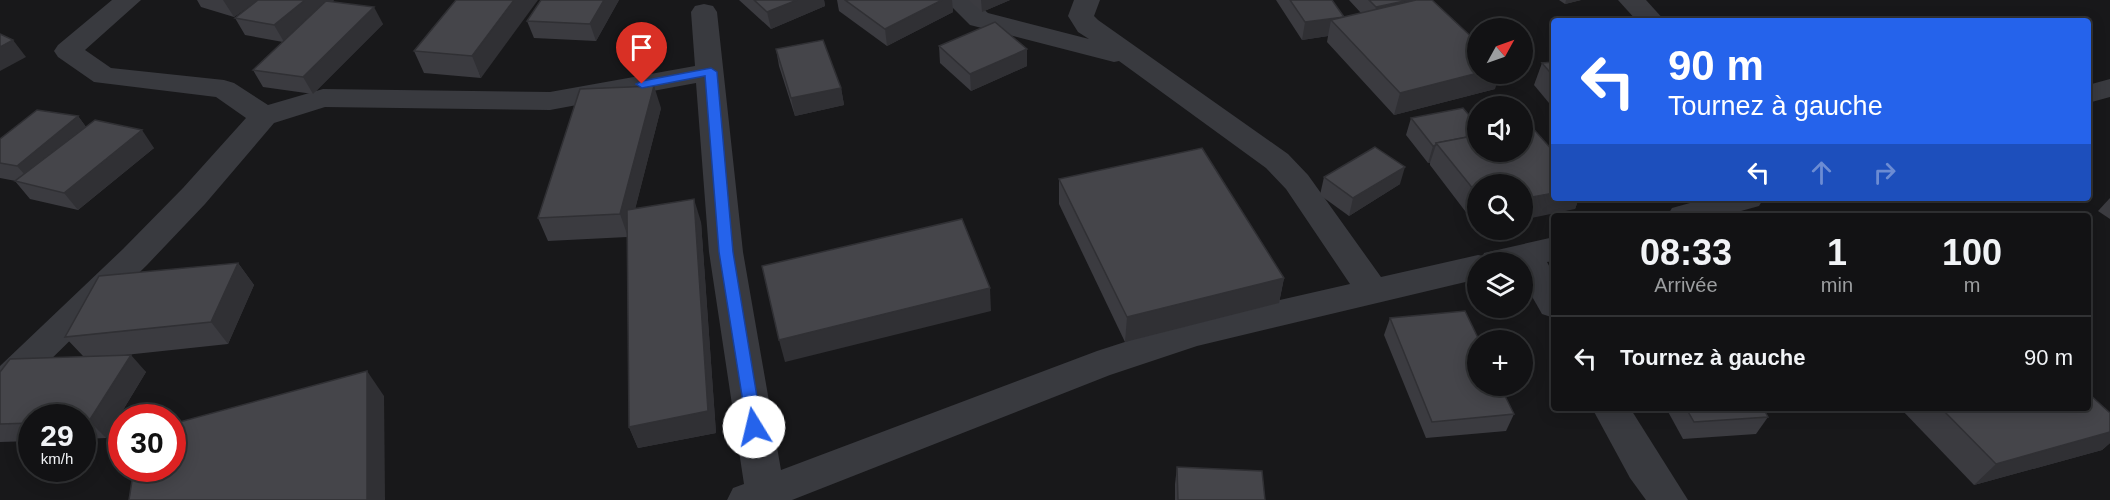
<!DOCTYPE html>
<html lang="fr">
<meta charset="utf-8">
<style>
body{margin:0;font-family:Arial,sans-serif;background:#1b1b1d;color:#f1f3f6;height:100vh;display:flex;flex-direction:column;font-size:22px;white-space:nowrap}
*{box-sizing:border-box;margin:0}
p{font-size:20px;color:#9c9ea0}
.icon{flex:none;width:33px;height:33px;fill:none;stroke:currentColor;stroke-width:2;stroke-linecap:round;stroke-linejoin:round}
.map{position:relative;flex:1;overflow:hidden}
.panel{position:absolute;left:1551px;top:213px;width:540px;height:198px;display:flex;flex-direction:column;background:#121214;border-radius:6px;box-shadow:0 3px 15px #0003,0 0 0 2px #313234}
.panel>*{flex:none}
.banner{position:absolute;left:1551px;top:18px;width:540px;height:183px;border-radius:6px;box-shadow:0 3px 15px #0003,0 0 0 2px #313234;background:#2563eb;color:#fff;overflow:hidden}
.needle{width:39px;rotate:50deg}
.buttons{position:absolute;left:1467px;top:18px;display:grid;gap:12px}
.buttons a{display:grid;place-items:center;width:66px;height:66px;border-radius:50%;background:#121214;box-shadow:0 3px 15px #0003,0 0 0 2px #313234;font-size:30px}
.speed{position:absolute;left:18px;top:404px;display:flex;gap:12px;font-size:30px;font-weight:700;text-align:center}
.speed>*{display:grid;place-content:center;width:78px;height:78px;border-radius:50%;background:#121214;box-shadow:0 3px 15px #0003,0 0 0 2px #313234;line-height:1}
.speed small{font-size:15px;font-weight:400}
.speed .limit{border:9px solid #d22;background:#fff;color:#111}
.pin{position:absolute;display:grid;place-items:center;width:51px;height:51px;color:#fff;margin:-62px -26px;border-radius:50% 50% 50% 0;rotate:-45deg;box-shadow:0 0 6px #0007}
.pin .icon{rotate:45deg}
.me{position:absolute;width:66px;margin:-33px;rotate:351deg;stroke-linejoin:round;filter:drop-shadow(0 0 4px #0008)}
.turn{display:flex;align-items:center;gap:21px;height:126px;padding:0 18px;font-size:27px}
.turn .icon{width:78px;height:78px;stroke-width:2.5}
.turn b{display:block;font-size:42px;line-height:51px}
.lanes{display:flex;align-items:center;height:57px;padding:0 18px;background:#0003;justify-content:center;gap:30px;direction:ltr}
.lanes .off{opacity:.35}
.eta{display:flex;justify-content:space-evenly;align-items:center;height:102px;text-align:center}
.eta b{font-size:36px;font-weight:600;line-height:42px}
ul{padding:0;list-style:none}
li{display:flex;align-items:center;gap:18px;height:84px;padding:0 18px;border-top:2px solid #313234}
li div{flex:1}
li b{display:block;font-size:22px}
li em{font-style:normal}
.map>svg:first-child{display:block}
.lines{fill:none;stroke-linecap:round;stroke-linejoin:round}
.street{fill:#393a3f;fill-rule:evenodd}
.wall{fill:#3b3b40}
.shaded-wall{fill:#303034}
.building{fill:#45454a;stroke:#303034;stroke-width:1.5}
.route{fill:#2563eb;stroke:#184099;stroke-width:1.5}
</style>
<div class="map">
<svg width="2110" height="500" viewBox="0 0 2110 500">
<rect width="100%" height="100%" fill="#18181a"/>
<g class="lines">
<g class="street">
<path d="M 112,0 L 141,0 L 85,50 L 111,68 L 224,80 L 234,83 L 268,105 L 323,89 L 550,92 L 695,66 L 691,12 L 695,6 L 704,4 L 713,6 L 717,12 L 743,252 L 781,470 L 1097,351 L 1196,319 L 1350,284 L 1286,189 L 1266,168 L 1119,61 L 1114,62 L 970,25 L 945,0 L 973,0 L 988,13 L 1089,39 L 1078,32 L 1068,16 L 1074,0 L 1100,0 L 1094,16 L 1098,20 L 1288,154 L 1308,175 L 1381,277 L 1478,255 L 1483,256 L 1484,253 L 1554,237 L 1554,261 L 1547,262 L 1554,275 L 1554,318 L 1542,314 L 1522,279 L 1522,262 L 1478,262 L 1478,279 L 1197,346 L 1110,375 L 792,500 L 727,500 L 733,488 L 744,484 L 709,252 L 696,83 L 550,110 L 325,107 L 274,123 L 205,204 L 147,265 L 39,371 L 13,401 L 0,406 L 0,366 L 123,249 L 183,188 L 246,118 L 216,97 L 94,82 L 58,57 L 54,51 L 58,45 Z"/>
<path d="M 1618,0 L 1646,0 L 1665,21 L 1637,21 Z"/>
<path d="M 2110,79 L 2110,97 L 2088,103 L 2088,85 Z"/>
<path d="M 1708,198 L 1764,198 L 1759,206 L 1723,216 L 1667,216 L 1672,208 Z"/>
<path d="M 1592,408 L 1630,408 L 1688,500 L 1646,500 L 1630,478 Z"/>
</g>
</g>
<g class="wall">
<path d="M 197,0 L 334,0 L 332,2 L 383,24 L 313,94 L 263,87 L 253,70 L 283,42 L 245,35 L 235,18 L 255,2 L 234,17 L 201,7 Z"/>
<path d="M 456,0 L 481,78 L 424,73 L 414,51 Z"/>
<path d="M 619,0 L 596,41 L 534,38 L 527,21 Z"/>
<path d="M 739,0 L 824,0 L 825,6 L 771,29 Z"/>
<path d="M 837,0 L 952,0 L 953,12 L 887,46 L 839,11 Z"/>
<path d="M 968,0 L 1010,0 L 982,12 Z"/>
<path d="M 1276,0 L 1332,0 L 1344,17 L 1361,13 L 1349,0 L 1432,0 L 1495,89 L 1394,115 L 1327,42 L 1328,36 L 1302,40 Z"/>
<path d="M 1559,0 L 1581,0 L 1565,4 Z"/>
<path d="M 939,46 L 1027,49 L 1027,66 L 971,91 L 940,63 Z"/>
<path d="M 776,49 L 841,88 L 844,105 L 795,116 L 779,66 Z"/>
<path d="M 1554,62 L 1554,109 L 1534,85 L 1542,63 Z"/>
<path d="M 661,108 L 635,209 L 701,222 L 716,433 L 638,448 L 629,427 L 627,237 L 548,241 L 538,218 Z"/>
<path d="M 78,116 L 86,127 L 154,148 L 78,210 L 30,199 L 15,181 L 16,181 L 0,178 L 0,139 Z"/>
<path d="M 1411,118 L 1478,152 L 1554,198 L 1579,198 L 1575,209 L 1478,184 L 1478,228 L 1430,165 L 1430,163 L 1428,163 L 1406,135 Z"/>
<path d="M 1324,177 L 1400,184 L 1349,216 L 1320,195 Z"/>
<path d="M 1059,179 L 1284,278 L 1279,303 L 1125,342 L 1059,204 Z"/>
<path d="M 2110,198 L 2110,219 L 2098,211 Z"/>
<path d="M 238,263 L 254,285 L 228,344 L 125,355 L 146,372 L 106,438 L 82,439 L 82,417 L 32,417 L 32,441 L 0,442 L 0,372 L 83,356 L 65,337 Z"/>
<path d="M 1390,318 L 1514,414 L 1506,431 L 1426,438 L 1384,335 Z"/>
<path d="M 1666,408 L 1763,408 L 1768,417 L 1756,434 L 1683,439 Z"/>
<path d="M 1900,408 L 2088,408 L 2110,413 L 2110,443 L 2102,450 L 1974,485 Z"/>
<path d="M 1177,467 L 1265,500 L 1175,500 L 1175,484 Z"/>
</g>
<g class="shaded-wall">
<path d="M 223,0 L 259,0 L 234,17 Z"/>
<path d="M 305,0 L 334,0 L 284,42 L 274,25 Z"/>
<path d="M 514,0 L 538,0 L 481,78 L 472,56 Z"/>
<path d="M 604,0 L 619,0 L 596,41 L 590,24 Z"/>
<path d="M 797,0 L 824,0 L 825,6 L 771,29 L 767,12 Z"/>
<path d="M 942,0 L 952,0 L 953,12 L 887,46 L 885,29 Z"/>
<path d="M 981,0 L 1010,0 L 982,12 Z"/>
<path d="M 1409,0 L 1432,0 L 1372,24 L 1376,7 Z"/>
<path d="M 1566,0 L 1581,0 L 1565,4 Z"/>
<path d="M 374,7 L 383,24 L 313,94 L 303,77 Z"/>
<path d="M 1344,17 L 1331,20 L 1328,36 L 1302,40 L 1305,22 Z"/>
<path d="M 13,40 L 26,57 L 0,71 L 0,47 Z"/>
<path d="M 1027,49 L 1027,66 L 971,91 L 970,74 Z"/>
<path d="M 1478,73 L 1500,74 L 1495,89 L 1394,115 L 1400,93 Z"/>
<path d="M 654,86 L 661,108 L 628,237 L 620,214 Z"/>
<path d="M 841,88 L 844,105 L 795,116 L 791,98 Z"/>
<path d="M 78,116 L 91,134 L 32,183 L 17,166 Z"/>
<path d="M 142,130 L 154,148 L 78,210 L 64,193 Z"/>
<path d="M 1436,145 L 1430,163 L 1428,163 L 1433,146 Z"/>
<path d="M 1405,167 L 1400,184 L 1349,216 L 1353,198 Z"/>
<path d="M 1554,193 L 1554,198 L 1579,198 L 1575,209 L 1522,220 L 1522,199 Z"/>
<path d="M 694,199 L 701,222 L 716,433 L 638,448 L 629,427 Z"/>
<path d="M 238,263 L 254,285 L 228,344 L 211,322 Z"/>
<path d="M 1284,278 L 1279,303 L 1125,342 L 1127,317 Z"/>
<path d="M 990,288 L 991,311 L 785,362 L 779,340 Z"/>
<path d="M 131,355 L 146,372 L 106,438 L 89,421 Z"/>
<path d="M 367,371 L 384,396 L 385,500 L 367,500 Z"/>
<path d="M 2110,432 L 2110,443 L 2102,450 L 1974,485 L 1996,464 Z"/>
</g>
<g class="building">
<path d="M 258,0 L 305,0 L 274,25 L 235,18 Z"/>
<path d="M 456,0 L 514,0 L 472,56 L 414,51 Z"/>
<path d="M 541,0 L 604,0 L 590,24 L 527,21 Z"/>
<path d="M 754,0 L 797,0 L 767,12 Z"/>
<path d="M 845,0 L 942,0 L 885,29 Z"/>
<path d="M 1290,0 L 1332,0 L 1344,17 L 1305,22 Z"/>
<path d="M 1369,0 L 1409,0 L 1376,7 Z"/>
<path d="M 1416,0 L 1432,0 L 1478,43 L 1478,73 L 1400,93 L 1331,20 Z"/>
<path d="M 326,1 L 374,7 L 303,77 L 253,70 Z"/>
<path d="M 1839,18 L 1843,21 L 1810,21 Z"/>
<path d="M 995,22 L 1027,49 L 970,74 L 939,46 Z"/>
<path d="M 0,34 L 13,40 L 0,47 Z"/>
<path d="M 823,40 L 841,88 L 791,98 L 776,49 Z"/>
<path d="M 1554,62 L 1554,77 L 1542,63 Z"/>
<path d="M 654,86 L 620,214 L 538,218 L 580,89 Z"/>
<path d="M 1463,108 L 1478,126 L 1478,135 L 1436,143 L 1436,145 L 1433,146 L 1411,118 Z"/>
<path d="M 37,110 L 78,116 L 17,166 L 0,163 L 0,139 Z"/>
<path d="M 95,120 L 142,130 L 64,193 L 15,181 Z"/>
<path d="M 1529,124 L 1554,152 L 1554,193 L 1522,199 L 1522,184 L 1478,184 L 1478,195 L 1436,143 L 1478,135 L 1478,152 L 1522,152 L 1522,126 Z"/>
<path d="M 1375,147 L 1405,167 L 1353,198 L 1324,177 Z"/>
<path d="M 1202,148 L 1284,278 L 1127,317 L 1059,179 Z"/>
<path d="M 694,199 L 708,411 L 629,427 L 627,210 Z"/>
<path d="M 962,219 L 990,288 L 779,340 L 762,266 Z"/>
<path d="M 238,263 L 211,322 L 65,337 L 99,276 Z"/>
<path d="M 1465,311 L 1479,340 L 1478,340 L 1478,386 L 1500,386 L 1514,414 L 1432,422 L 1390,318 Z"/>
<path d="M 131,355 L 89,421 L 82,421 L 82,417 L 32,417 L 32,423 L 0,424 L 0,372 L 10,359 Z"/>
<path d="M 367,371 L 367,500 L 129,500 L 134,468 L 172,468 L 172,424 Z"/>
<path d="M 2088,393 L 2110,413 L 2110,432 L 1996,464 L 1941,408 L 2088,408 Z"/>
<path d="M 1686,408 L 1763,408 L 1768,417 L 1694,422 Z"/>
<path d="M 1177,467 L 1262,471 L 1265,500 L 1178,500 Z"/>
</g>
<path class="route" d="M 711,68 L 717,72 L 733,252 L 762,427 L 760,432 L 754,433 L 749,432 L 747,427 L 719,252 L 705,76 L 642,88 L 636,84 L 642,81 Z"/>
</svg>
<div class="buttons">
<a><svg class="needle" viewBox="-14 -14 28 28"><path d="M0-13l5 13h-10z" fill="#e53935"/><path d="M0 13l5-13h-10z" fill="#9c9ea0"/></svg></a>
<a><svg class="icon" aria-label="sound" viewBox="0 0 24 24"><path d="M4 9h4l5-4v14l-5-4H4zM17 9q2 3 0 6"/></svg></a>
<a><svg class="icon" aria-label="search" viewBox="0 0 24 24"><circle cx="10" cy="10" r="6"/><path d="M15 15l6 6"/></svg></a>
<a><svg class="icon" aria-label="layers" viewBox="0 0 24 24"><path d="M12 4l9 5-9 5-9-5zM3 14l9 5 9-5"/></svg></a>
<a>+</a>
</div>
<div class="speed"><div>29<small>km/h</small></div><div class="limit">30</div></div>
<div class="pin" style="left:642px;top:84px;background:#d93025"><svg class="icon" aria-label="arrive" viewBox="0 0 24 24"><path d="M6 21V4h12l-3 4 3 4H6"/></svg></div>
<svg class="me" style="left:754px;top:427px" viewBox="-20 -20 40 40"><circle r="19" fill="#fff"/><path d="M0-13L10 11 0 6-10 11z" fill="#2563eb"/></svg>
<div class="banner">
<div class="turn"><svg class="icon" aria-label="left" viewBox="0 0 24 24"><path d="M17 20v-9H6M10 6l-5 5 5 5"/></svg><div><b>90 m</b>Tournez à gauche</div></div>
<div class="lanes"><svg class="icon" aria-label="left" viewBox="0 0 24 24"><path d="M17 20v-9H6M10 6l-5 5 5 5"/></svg><svg class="icon off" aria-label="ahead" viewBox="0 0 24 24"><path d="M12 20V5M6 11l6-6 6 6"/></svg><svg class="icon off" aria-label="right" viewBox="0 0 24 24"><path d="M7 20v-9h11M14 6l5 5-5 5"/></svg></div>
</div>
<section class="panel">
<div class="eta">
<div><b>08:33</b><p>Arrivée</p></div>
<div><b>1</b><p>min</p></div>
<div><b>100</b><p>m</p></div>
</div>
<ul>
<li><svg class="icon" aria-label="left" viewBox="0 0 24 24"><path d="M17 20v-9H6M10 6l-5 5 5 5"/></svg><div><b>Tournez à gauche</b></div><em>90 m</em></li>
</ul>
</section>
</div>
